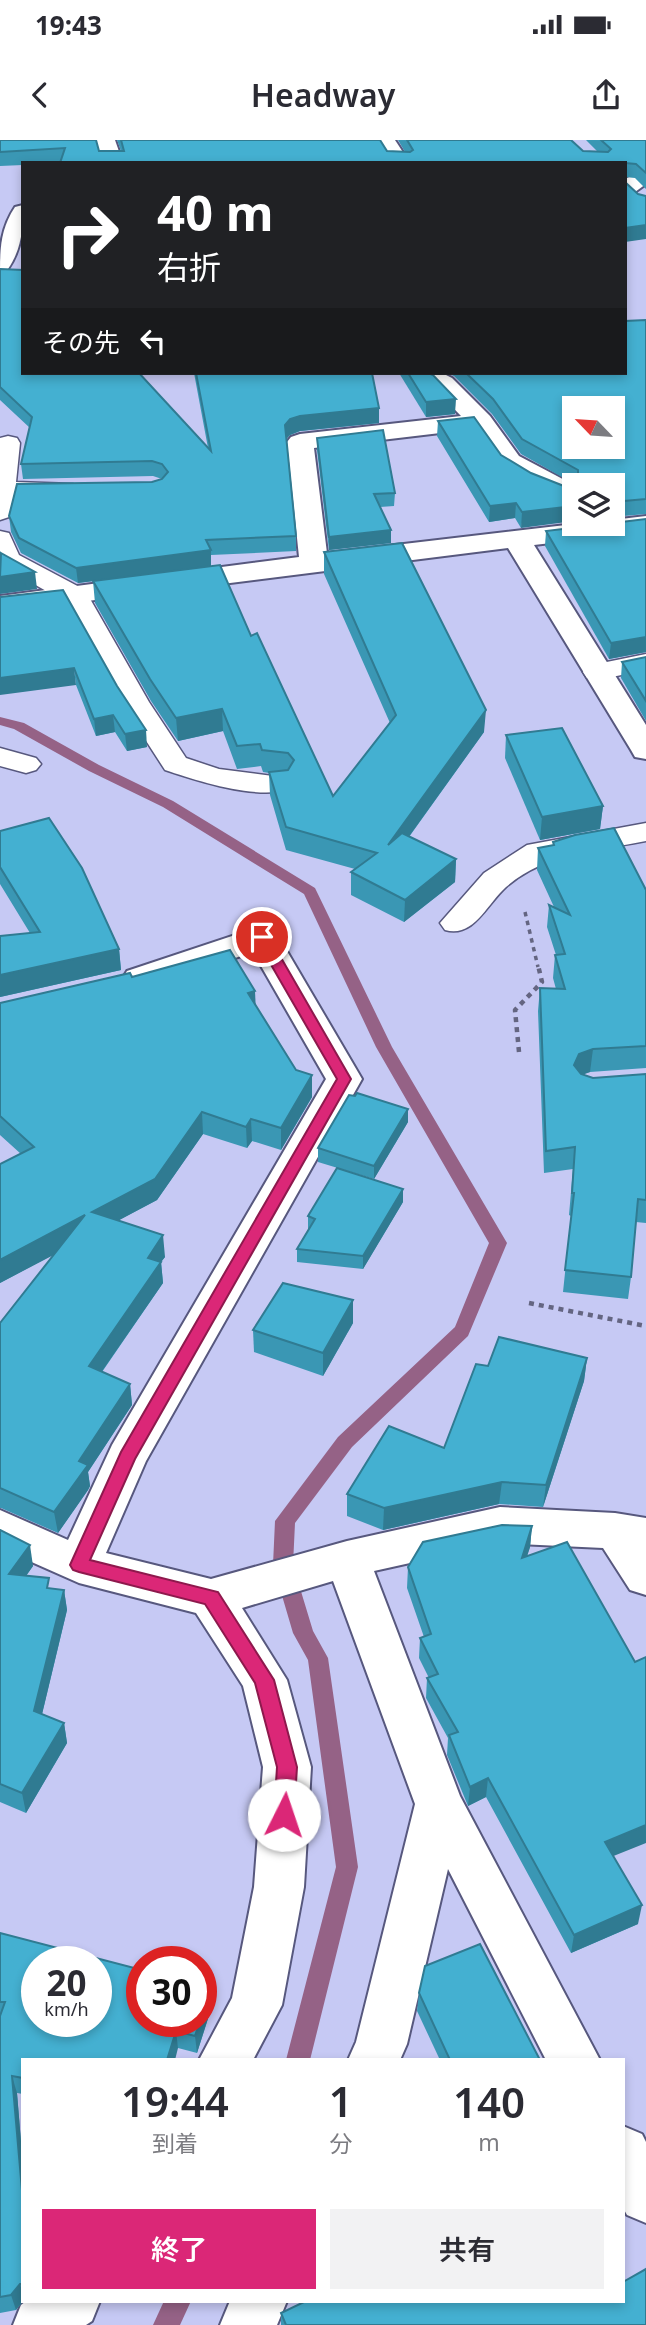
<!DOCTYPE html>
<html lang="ja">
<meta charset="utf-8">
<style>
body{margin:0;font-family:"Noto Sans","Noto Sans JP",sans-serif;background:#f2f2f3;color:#2b2b33;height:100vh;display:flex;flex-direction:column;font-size:26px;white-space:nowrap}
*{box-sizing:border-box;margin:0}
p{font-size:23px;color:#7c7c81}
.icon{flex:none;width:38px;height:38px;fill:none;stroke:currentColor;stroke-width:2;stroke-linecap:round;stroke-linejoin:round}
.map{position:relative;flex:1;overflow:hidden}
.drawer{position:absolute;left:21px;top:1918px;width:604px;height:245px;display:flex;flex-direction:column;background:#fff;border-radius:0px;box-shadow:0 4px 10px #0003}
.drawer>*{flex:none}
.guide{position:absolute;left:21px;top:21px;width:606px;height:214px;border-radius:0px;box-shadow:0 4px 10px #0003;background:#202124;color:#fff;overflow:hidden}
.needle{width:46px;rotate:295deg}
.fabs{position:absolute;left:562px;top:256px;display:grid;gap:14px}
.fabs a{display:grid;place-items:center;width:63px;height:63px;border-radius:0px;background:#fff;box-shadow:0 4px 10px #0003;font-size:35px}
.speed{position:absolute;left:21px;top:1806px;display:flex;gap:14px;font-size:35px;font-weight:700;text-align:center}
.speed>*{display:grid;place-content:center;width:91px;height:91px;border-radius:50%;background:#fff;box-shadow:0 4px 10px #0003;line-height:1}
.speed small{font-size:18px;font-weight:400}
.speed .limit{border:10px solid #d22;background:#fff;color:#111}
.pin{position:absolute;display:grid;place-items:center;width:60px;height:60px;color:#fff;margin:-30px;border:4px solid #fff;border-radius:50%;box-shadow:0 2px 7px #0007}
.me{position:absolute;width:77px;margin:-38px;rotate:4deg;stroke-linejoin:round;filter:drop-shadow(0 0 5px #0008)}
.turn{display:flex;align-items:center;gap:24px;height:147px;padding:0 21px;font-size:32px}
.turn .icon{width:91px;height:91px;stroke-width:2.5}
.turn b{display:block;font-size:49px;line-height:60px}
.then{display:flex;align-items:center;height:66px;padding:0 21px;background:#0003;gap:14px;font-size:26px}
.eta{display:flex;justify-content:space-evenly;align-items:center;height:119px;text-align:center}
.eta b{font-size:42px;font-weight:600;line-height:49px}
.cta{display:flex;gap:14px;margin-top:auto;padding:14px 21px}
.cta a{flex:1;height:80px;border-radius:0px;background:#db2777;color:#fff;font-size:28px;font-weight:600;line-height:80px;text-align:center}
.cta a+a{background:#f2f2f3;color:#2b2b33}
.status{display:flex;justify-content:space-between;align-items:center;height:49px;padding:0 35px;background:#fff;direction:ltr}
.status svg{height:19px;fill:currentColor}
header{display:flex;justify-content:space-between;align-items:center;height:91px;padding:0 21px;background:#fff;font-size:32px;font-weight:600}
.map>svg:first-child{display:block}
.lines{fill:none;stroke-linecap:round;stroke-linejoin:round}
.stream{fill:#956286;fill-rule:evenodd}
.lane-casing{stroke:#57587e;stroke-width:3}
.street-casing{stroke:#57587e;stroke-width:4}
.path-far1{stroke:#646581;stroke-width:3.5;stroke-dasharray:4.5 4.5;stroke-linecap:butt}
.path{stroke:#646581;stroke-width:4.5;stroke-dasharray:5 5;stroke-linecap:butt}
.lane{fill:#fff;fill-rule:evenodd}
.street{fill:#fff;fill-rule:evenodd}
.wall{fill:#3a97b4}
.shaded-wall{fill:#307b92}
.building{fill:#44b0d1;stroke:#307b92;stroke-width:2;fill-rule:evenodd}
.route{fill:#db2777;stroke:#8e194d;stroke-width:2}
</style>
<div class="status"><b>19:43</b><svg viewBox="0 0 49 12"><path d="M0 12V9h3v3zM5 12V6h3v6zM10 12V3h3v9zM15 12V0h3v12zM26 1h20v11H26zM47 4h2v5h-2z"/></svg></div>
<header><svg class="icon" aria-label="back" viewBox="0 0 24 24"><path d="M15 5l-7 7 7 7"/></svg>Headway<svg class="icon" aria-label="share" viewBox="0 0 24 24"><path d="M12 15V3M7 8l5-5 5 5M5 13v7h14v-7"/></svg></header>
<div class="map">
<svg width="646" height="2185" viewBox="0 0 646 2185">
<rect width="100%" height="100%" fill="#c6c9f4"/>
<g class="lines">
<g class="stream">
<path d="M 0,577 L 24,583 L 99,625 L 173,661 L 315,748 L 392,907 L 507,1103 L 468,1196 L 352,1307 L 295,1383 L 293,1425 L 313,1491 L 328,1518 L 358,1727 L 310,1920 L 286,1920 L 336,1727 L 308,1520 L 293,1493 L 273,1425 L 275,1381 L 338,1297 L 455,1187 L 489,1103 L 376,907 L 304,754 L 163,667 L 89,631 L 14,589 L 0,585 Z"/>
<path d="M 164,2161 L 191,2161 L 180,2185 L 153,2185 Z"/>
</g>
<g class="lane-casing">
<g id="lane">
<path d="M 8,296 L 17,298 L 20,303 L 16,342 L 73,344 L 77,349 L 73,354 L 14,357 L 13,372 L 9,377 L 0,380 L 0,298 Z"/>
<path d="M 0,391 L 9,393 L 19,415 L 85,450 L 149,562 L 186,618 L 219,629 L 288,638 L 292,644 L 288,650 C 253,659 198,641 165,630 L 121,562 L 64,461 L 0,425 Z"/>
<path d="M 646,514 L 646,530 L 597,540 L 587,538 L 583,532 L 587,526 Z"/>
<path d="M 0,608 L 36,618 L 41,624 L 36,630 L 26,633 L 0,626 Z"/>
<path d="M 646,683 L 646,701 C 596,711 545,713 506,747 C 486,765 474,798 445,790 L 440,783 L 484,733 L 527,705 Z"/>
</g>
</g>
<g class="street-casing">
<g id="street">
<path d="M 95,0 L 115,0 L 123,23 L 102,23 Z"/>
<path d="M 375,0 L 395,0 L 410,23 L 389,23 Z"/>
<path d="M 646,29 L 646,44 L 635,52 L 625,53 L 625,39 Z"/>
<path d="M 23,65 C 23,89 22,108 8,129 L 0,131 C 0,107 1,88 15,67 Z"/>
<path d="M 412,233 L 442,233 L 452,238 L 490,276 L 519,316 L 574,345 L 574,363 L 531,346 L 501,328 L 474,289 L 314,308 L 327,413 L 583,383 L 612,383 L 612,380 L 646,376 L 646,392 L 534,405 L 646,585 L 646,619 L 635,617 L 631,610 L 508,408 L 0,472 L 0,456 L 299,417 L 287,302 L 291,297 L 300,294 L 461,276 L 434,248 L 415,238 Z"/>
<path d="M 262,786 L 274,789 L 362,939 L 146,1321 L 106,1413 L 211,1439 L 347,1401 L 500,1367 L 615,1373 L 646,1378 L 646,1455 L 630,1450 L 603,1408 L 500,1403 L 374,1431 L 460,1656 L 600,1920 L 546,1920 L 448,1729 L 407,1904 L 400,1920 L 348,1920 L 356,1902 L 415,1664 L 333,1441 L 242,1468 L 287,1540 L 311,1627 L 304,1747 L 282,1865 L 253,1920 L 199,1920 L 232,1858 L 254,1747 L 263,1627 L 243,1546 L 196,1473 L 79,1443 L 0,1408 L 0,1370 L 68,1400 L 112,1305 L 326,939 L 253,812 L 139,850 L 127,847 L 122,839 L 127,831 Z"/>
<path d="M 623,1986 L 642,1994 L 646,2002 L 646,2083 L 627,2075 L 623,2068 Z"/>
<path d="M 26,2161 L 100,2161 L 92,2181 L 86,2185 L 13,2185 L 21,2165 Z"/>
<path d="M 230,2161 L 287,2161 L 277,2185 L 220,2185 Z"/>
</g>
</g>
<path class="path-far1" d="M 525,772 L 538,827"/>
<g class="path">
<path d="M 519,912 L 515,870 L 542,842 L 538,825"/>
<path d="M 529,1163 L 646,1186"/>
</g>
<use href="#lane" class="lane"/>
<use href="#street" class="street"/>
</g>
<g class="wall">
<path d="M 0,0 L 99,11 L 121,11 L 117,0 L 380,0 L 387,11 L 405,12 L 398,0 L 571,0 L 583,11 L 598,12 L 586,0 L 646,0 L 646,49 L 635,38 L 625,37 L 625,23 L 60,22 L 23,23 L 23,25 L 0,26 Z"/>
<path d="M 0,129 L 208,308 L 194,233 L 372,233 L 379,268 L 379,283 L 300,291 L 290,295 L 286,299 L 296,396 L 296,411 L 211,415 L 211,426 L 251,496 L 333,656 L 390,583 L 324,434 L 324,412 L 484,592 L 409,697 L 456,719 L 455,742 L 404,782 L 351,755 L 351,732 L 355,729 L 286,710 L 270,655 L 269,633 L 263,632 L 261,626 L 237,629 L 223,591 L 178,601 L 151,561 L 95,463 L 93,441 L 78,443 L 21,413 L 11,392 L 9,376 L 162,339 L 153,336 L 23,339 L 21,324 L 30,288 L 0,260 Z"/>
<path d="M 646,180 L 646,374 L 612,377 L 612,345 L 576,345 L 521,314 L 492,274 L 454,236 L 447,233 L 625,233 Z"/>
<path d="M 399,233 L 428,233 L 455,274 L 426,277 Z"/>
<path d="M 438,281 L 501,315 L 531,333 L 521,388 L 515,378 L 489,382 L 437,296 Z"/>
<path d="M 317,298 L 395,353 L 394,366 L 380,367 L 391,403 L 329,410 L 317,310 Z"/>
<path d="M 646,379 L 646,512 L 609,519 L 545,406 L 546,391 Z"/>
<path d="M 63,450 L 147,607 L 127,611 L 115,592 L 96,596 L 76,545 Z"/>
<path d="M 646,517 L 646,581 L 621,538 L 622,522 Z"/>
<path d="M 506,595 L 603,666 L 600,689 L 540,700 L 505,618 Z"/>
<path d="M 0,691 L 119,809 L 121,830 L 0,857 L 0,796 L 30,793 L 0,744 Z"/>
<path d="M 553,702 L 646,750 L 646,928 L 590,932 L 582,934 L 593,938 L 646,934 L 646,1083 L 636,1082 L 631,1137 L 628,1159 L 563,1152 L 571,1076 L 569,1075 L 573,1029 L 544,1033 L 538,871 L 540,848 L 556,849 L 553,838 L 555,815 L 556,815 L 547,787 L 549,765 L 554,767 L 537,730 L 538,708 L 553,705 Z"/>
<path d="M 132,837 L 256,866 L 312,957 L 281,1010 L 252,1001 L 247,1008 L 203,994 L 157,1060 L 119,1080 L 165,1117 L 161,1122 L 163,1143 L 102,1232 L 130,1244 L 132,1265 L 88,1332 L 90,1346 L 88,1350 L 58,1393 L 1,1368 L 0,1368 L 0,1183 L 54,1114 L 0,1143 L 0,1024 L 21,1014 L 0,995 L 0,863 Z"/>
<path d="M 355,956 L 408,969 L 408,982 L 374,1039 L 318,1022 L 318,1008 Z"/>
<path d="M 403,1062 L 363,1129 L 297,1122 L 297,1109 L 308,1090 L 308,1076 Z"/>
<path d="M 353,1160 L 353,1183 L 323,1236 L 254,1212 L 253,1190 Z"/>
<path d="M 587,1218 L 584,1241 L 543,1367 L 499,1364 L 383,1390 L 347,1376 L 347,1354 L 444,1308 L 488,1226 Z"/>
<path d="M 532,1386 L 530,1407 L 527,1416 L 613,1716 L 638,1784 L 571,1813 L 486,1657 L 468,1666 L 447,1615 L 448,1598 L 426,1558 L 427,1538 L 429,1538 L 419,1518 L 420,1498 L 424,1497 L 407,1448 L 408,1427 Z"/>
<path d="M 0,1390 L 33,1426 L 26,1436 L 50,1449 L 64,1450 L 67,1470 L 42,1574 L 64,1583 L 67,1603 L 26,1673 L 0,1662 Z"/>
<path d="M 0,1793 L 212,1866 L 197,1913 L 178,1908 L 23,1920 L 23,1954 L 17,1953 L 23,2026 L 23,2161 L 16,2170 L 0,2173 Z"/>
<path d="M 419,1853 L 540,1920 L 440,1920 L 417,1871 Z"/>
<path d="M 623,2161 L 646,2185 L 281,2185 L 281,2173 L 555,2162 Z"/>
</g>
<g class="shaded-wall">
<path d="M 646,85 L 646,99 L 625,102 L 625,88 Z"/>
<path d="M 456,259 L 455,274 L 426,277 L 426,262 Z"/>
<path d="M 379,268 L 379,283 L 300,291 L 290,295 L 285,300 L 285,285 L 290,279 L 300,276 Z"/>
<path d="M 516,363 L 515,378 L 489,382 L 490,366 Z"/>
<path d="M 574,366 L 574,381 L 521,388 L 522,372 Z"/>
<path d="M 391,390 L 391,403 L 329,410 L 329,397 Z"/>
<path d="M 211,410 L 211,426 L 78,443 L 76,428 Z"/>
<path d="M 35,432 L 37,449 L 0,454 L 0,437 Z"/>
<path d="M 646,497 L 646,512 L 609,519 L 611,503 Z"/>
<path d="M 74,528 L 76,545 L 0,555 L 0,538 Z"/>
<path d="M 222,569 L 223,591 L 178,601 L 176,578 Z"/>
<path d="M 486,570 L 484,592 L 387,727 L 388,705 Z"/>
<path d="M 113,575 L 115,592 L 96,596 L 94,579 Z"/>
<path d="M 146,590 L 147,607 L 127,611 L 125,594 Z"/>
<path d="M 603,666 L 600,689 L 540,700 L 542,677 Z"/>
<path d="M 456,719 L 455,742 L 404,782 L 405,760 Z"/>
<path d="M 119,809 L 121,830 L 0,857 L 0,835 Z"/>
<path d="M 255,851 L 256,873 L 248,853 Z"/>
<path d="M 593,909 L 590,932 L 577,937 L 574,925 L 579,914 Z"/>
<path d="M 312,935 L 312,957 L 281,1010 L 281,988 Z"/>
<path d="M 408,969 L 408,982 L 374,1039 L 374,1026 Z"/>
<path d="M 202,972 L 203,994 L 157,1060 L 95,1093 L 92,1072 Z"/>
<path d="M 251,979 L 252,1001 L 247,1008 L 246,987 Z"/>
<path d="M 403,1049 L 403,1062 L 363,1129 L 363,1116 Z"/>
<path d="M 85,1075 L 88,1097 L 0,1143 L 0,1120 Z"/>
<path d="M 163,1095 L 165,1117 L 161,1122 L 163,1143 L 91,1247 L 89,1226 L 148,1118 Z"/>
<path d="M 353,1160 L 353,1183 L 323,1236 L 323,1213 Z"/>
<path d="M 587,1218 L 584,1241 L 543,1367 L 546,1345 Z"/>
<path d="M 130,1244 L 132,1265 L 88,1332 L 90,1346 L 88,1350 L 58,1393 L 54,1372 L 79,1321 Z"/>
<path d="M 502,1342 L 499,1364 L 383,1390 L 384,1368 Z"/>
<path d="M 532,1386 L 530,1407 L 520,1438 L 522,1418 Z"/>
<path d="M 30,1405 L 33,1426 L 13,1454 L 9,1434 Z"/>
<path d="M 64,1450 L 67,1470 L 38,1591 L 34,1571 Z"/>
<path d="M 64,1583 L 67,1603 L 26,1673 L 22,1653 Z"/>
<path d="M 488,1638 L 486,1657 L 468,1666 L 470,1647 Z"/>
<path d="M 646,1685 L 646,1703 L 601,1721 L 605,1702 Z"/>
<path d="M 642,1765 L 638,1784 L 571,1813 L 574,1795 Z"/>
<path d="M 211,1848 L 212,1866 L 197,1913 L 195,1896 L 200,1881 L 201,1881 L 201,1876 Z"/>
<path d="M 176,1891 L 178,1908 L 175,1920 L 167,1920 Z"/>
<path d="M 12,1936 L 17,1953 L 23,2026 L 23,2062 Z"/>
<path d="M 20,2144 L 23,2154 L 23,2161 L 16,2170 L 11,2155 Z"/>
</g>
<g class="building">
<path d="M 0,0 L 96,0 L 99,11 L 124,11 L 121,0 L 380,0 L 387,11 L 410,12 L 413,10 L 407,0 L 571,0 L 583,11 L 608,12 L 611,9 L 601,0 L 646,0 L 646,33 L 636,24 L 625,23 L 60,23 L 65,8 L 0,12 Z"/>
<path d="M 625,42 L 638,54 L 646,56 L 646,85 L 625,88 Z"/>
<path d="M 0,129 L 23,130 L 23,233 L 139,233 L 211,311 L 196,233 L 372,233 L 379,268 L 300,276 L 290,279 L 285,285 L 296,396 L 206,400 L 211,410 L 76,428 L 19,398 L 9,376 L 17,344 L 152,342 L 162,339 L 168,332 L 162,324 L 152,321 L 21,324 L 32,277 L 0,247 Z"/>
<path d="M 646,180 L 646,359 L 613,362 L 612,363 L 612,345 L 578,345 L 578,330 L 522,299 L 493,259 L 466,233 L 625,233 L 625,181 ZM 574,268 L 612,268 L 612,306 L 574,306 Z"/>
<path d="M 408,233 L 428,233 L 433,235 L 456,259 L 426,262 Z"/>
<path d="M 474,277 L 501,315 L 531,333 L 574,350 L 574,366 L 522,372 L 516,363 L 490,366 L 438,281 Z"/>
<path d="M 383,290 L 395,353 L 374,354 L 391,390 L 329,397 L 317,298 Z"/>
<path d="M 646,379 L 646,497 L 611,503 L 546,391 Z"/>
<path d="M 402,403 L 486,570 L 388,705 L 402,693 L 456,719 L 405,760 L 351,732 L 377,713 L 286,687 L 269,632 L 288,630 L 294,620 L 288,613 L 262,610 L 260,604 L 237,606 L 222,569 L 176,578 L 150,539 L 93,441 L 220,425 L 251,496 L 257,493 L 333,656 L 396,575 L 324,412 Z"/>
<path d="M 1,413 L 35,432 L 0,437 Z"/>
<path d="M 63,450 L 117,546 L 146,590 L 125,594 L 113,575 L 94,579 L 74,528 L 0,538 L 0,457 Z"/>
<path d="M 646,517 L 646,561 L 622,522 Z"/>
<path d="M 562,588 L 603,666 L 542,677 L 506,595 Z"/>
<path d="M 49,678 L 82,728 L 119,809 L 0,835 L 0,796 L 40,792 L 0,727 L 0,691 Z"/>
<path d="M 614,688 L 646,750 L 646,906 L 593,909 L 579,914 L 574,925 L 581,934 L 593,938 L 646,934 L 646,1060 L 638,1059 L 631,1137 L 565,1130 L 574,1053 L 572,1053 L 575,1007 L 546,1011 L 540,848 L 565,849 L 555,815 L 565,814 L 549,765 L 570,775 L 538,708 L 554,705 L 553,702 L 575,695 Z"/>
<path d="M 230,810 L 255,851 L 248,853 L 296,930 L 312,935 L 281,988 L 251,979 L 246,987 L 202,972 L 155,1039 L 92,1072 L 163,1095 L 148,1118 L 161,1122 L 89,1226 L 130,1244 L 79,1321 L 88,1325 L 85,1329 L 54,1372 L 0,1348 L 0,1183 L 85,1075 L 0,1120 L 0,1024 L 34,1007 L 0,976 L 0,863 L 130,833 L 132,837 Z"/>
<path d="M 357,953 L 408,969 L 374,1026 L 318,1008 L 349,955 L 355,956 Z"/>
<path d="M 337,1028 L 403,1049 L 363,1116 L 297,1109 L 315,1079 L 308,1076 Z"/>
<path d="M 283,1143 L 353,1160 L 323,1213 L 253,1190 Z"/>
<path d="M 499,1197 L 587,1218 L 546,1345 L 502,1342 L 384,1368 L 347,1354 L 389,1286 L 444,1308 L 476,1224 L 488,1226 Z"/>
<path d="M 502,1385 L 532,1386 L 522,1418 L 567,1402 L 635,1522 L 646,1517 L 646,1685 L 605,1702 L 642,1765 L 574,1795 L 488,1638 L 470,1647 L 449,1595 L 458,1592 L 427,1538 L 438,1534 L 420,1498 L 431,1494 L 408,1427 L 423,1402 Z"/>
<path d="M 0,1390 L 30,1405 L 9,1434 L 49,1438 L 47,1448 L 64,1450 L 34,1571 L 64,1583 L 22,1653 L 0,1644 Z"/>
<path d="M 0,1793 L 142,1830 L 142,1881 L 200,1881 L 195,1896 L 176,1891 L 167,1920 L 23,1920 L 23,1938 L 12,1936 L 23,2062 L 23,2144 L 20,2144 L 11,2155 L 0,2157 L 0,1876 L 5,1862 L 0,1862 ZM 37,1822 L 96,1822 L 96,1881 L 37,1881 Z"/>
<path d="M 480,1804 L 540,1920 L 450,1920 L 419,1853 L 425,1826 Z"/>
<path d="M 201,1845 L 211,1848 L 201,1876 Z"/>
<path d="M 646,2129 L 646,2185 L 286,2185 L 281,2173 L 306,2161 L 554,2161 L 555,2162 L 623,2161 L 623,2142 Z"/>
</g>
<path class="route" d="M 262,792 L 269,797 L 351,939 L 135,1319 L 90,1420 L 218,1452 L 274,1540 L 297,1627 L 294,1675 L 291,1681 L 284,1684 L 277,1681 L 274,1675 L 277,1627 L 255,1543 L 205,1464 L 79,1432 L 73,1430 L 70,1425 L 121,1312 L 337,939 L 255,797 Z"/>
</svg>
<div class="fabs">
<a><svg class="needle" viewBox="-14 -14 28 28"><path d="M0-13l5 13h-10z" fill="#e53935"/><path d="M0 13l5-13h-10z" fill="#7c7c81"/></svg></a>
<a><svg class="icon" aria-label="layers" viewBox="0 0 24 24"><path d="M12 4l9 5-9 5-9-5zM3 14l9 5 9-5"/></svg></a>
</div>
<div class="speed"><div>20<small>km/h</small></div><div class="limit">30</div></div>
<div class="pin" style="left:262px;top:797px;background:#d93025"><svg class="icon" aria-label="arrive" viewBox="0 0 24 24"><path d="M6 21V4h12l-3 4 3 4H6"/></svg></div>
<svg class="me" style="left:284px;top:1675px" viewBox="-20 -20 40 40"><circle r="19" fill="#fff"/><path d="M0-13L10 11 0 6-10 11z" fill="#db2777"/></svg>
<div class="guide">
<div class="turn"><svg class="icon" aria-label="right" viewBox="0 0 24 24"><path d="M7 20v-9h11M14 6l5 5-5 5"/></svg><div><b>40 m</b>右折</div></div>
<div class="then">その先<svg class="icon" aria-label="left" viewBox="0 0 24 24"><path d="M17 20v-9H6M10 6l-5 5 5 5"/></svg></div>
</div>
<section class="drawer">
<div class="eta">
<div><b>19:44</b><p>到着</p></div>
<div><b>1</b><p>分</p></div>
<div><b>140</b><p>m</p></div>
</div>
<div class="cta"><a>終了</a><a>共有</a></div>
</section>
</div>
